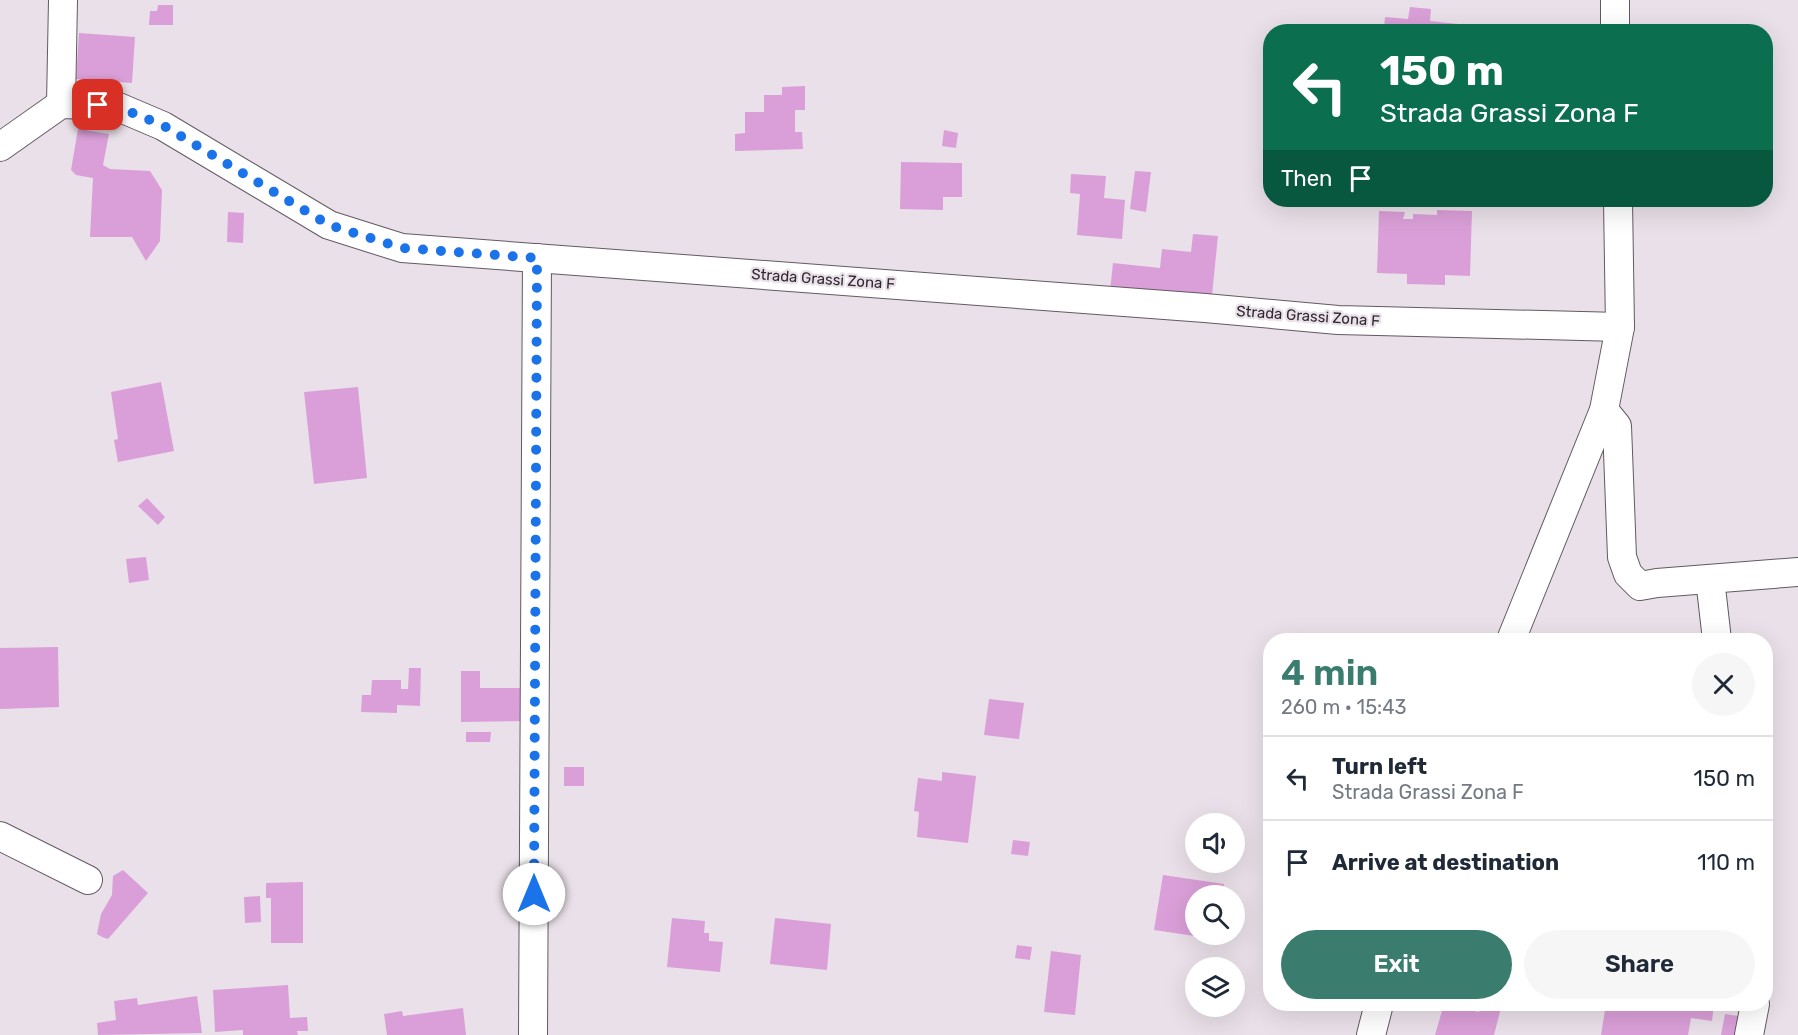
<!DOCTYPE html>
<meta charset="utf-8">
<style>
body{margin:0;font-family:Rubik,sans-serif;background:#f6f6f7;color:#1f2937;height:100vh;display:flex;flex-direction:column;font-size:22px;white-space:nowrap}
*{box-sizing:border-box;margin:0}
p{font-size:20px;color:#747a83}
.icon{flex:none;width:33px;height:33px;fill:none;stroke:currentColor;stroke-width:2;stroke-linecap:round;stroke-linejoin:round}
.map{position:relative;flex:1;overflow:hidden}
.sheet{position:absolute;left:1263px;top:633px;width:510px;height:378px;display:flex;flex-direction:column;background:#fff;border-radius:24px;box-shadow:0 6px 24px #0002}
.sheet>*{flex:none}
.hud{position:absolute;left:1263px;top:24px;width:510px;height:183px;border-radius:24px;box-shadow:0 6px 24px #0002;background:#0b6e4f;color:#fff;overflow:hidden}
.tools{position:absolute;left:1185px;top:813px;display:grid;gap:12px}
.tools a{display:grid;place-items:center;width:60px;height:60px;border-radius:50%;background:#fff;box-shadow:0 6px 24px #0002;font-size:30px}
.pin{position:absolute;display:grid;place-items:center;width:51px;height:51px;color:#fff;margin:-26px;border-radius:12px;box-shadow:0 3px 9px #0006}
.me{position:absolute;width:66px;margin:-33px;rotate:0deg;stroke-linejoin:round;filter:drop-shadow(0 0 4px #0008)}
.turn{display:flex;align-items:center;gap:21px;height:126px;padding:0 18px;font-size:27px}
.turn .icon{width:78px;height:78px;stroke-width:2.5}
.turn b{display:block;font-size:42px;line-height:51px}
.then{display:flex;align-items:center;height:57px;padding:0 18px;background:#0003;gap:12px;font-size:22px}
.round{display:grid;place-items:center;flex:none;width:63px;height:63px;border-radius:32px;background:#f6f6f7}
.summary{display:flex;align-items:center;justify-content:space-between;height:102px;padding:0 18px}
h1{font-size:36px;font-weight:600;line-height:45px;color:#3a7d6f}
.button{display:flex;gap:12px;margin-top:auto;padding:12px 18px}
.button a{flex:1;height:69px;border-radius:36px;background:#3a7d6f;color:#fff;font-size:24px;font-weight:600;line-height:69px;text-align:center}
.button a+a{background:#f6f6f7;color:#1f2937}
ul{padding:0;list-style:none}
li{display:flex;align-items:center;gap:18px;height:84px;padding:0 18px;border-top:2px solid #e0e1e3}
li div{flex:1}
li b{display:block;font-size:22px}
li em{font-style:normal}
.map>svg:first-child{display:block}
.building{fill:#da9fd8}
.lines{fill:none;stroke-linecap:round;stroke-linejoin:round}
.minor-casing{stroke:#625a62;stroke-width:30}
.minor{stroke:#fff;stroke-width:28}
.route{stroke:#1a73e8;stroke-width:10;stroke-dasharray:0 18}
.labels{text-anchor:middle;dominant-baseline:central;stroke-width:4.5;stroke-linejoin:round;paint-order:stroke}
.street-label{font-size:15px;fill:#2e2a2e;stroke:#eae0e9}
</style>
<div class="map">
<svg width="1798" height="1035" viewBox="0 0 1798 1035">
<rect width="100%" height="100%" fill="#eae0e9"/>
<g class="building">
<path d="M 158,5 L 173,5 L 173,25 L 149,25 L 150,11 L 157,11 Z"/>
<path d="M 1410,7 L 1431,9 L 1430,21 L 1467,25 L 1466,32 L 1364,32 L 1364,26 L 1384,28 L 1385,17 L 1408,19 Z"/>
<path d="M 79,33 L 135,37 L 132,83 L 76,79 Z"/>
<path d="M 805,86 L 805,110 L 795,110 L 795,132 L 802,132 L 803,149 L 735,151 L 735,134 L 745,133 L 745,112 L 764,112 L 764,95 L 782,95 L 782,87 Z"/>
<path d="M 78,129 L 109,134 L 103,165 L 110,169 L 150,171 L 162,190 L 160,241 L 146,261 L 132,237 L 90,237 L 93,178 L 76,175 L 71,170 Z"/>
<path d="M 944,130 L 958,133 L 956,148 L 942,146 Z"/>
<path d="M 901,162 L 962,163 L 962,197 L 943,197 L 943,210 L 900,209 Z"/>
<path d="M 1135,171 L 1151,172 L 1146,212 L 1130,209 Z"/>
<path d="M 1071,174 L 1106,176 L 1104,198 L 1125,200 L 1122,239 L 1077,235 L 1080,194 L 1070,193 Z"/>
<path d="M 1437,210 L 1472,211 L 1470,276 L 1445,275 L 1445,285 L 1407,284 L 1407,274 L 1377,273 L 1379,211 L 1405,212 L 1403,219 L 1413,219 L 1413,214 L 1437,215 Z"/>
<path d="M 228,212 L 244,213 L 243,243 L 227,242 Z"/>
<path d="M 1193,234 L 1218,236 L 1212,295 L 1156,290 L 1155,296 L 1110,291 L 1113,263 L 1160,268 L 1162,249 L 1191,252 Z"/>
<path d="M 161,382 L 174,451 L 118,462 L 114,440 L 118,439 L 111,392 Z"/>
<path d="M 358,387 L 367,478 L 314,484 L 304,392 Z"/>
<path d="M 147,498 L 165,517 L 158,525 L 138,506 Z"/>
<path d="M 146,557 L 149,580 L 129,583 L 126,559 Z"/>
<path d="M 58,647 L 59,707 L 0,709 L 0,648 Z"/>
<path d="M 409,668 L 421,668 L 420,706 L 397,705 L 397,713 L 361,712 L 362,695 L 371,695 L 372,680 L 401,680 L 401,689 L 408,689 Z"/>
<path d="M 461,671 L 480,671 L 480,688 L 526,688 L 527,721 L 461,722 Z"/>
<path d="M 989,699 L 1024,703 L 1019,739 L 984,735 Z"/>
<path d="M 466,732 L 491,732 L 490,742 L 466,742 Z"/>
<rect x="564" y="767" width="20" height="19"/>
<path d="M 942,772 L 976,776 L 968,843 L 917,837 L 919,812 L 914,811 L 918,778 L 942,781 Z"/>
<path d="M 1013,840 L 1030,842 L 1028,856 L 1011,854 Z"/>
<path d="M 123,870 L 148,893 L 108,939 L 102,937 L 97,934 L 101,914 L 112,895 L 113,876 Z"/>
<path d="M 1163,875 L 1224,884 L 1222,896 L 1196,896 L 1196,934 L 1216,934 L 1215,939 L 1154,930 Z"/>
<path d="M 303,882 L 303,943 L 271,943 L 271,898 L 266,898 L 266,883 Z"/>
<path d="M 260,896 L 261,922 L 245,923 L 244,897 Z"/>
<path d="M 672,918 L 705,921 L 704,933 L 709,933 L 709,941 L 723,942 L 720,972 L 667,967 Z"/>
<path d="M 775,918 L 831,924 L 827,970 L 770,964 Z"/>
<path d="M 1017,945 L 1032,947 L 1030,960 L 1015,958 Z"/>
<path d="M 1051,951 L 1081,955 L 1075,1015 L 1044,1012 Z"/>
<path d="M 288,985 L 290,1018 L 307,1017 L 308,1031 L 297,1031 L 298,1035 L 243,1035 L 243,1030 L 215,1032 L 213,990 Z"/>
<path d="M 197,996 L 202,1033 L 98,1035 L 97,1023 L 116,1020 L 114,1001 L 137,998 L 138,1005 Z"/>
<path d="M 1444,1004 L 1455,1004 L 1454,1007 L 1479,1012 L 1481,1004 L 1502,1004 L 1494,1035 L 1435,1035 Z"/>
<path d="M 1606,1004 L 1714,1004 L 1712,1021 L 1691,1018 L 1688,1035 L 1601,1035 Z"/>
<path d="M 463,1008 L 466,1035 L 387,1035 L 384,1014 L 402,1011 L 403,1016 Z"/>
<path d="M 1725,1014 L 1744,1017 L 1742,1035 L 1721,1035 Z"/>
</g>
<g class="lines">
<g class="minor-casing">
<g id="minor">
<path d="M 1615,0 L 1615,32"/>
<path d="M 61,104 L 116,106 L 163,126 L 329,225 L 402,248 L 1205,308 L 1338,320 L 1620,327"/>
<path d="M 61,104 L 63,0"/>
<path d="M 0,147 L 61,104"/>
<path d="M 1604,410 L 1617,426 L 1622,557 L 1628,574 L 1640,586 L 1657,583 L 1798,572"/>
<path d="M 1710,579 L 1717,640"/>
<path d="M 1511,640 L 1604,410 L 1620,327 L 1618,200"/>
<path d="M 0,836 L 88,880"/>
<path d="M 533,1035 L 537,258"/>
<path d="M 1371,1035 L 1379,1004"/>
<path d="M 1749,1035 L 1755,1004"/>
</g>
</g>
<use href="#minor" class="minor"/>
</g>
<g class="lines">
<path class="route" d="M 98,105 L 116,106 L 164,126 L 329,225 L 402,248 L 537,258 L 534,894"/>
</g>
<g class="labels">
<g class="street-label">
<text transform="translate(823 279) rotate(4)">Strada Grassi Zona F</text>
<text transform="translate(1308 316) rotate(4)">Strada Grassi Zona F</text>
</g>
</g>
</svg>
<div class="tools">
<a><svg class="icon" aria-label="sound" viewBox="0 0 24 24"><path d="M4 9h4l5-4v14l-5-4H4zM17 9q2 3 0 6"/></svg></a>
<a><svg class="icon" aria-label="search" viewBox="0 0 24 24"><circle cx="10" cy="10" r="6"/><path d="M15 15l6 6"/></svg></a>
<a><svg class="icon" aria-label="layers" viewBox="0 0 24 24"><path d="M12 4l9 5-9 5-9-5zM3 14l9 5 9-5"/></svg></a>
</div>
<div class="pin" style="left:98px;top:105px;background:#d93025"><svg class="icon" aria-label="arrive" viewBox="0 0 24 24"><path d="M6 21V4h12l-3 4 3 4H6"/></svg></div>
<svg class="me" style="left:534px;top:894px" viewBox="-20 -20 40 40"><circle r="19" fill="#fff"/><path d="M0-13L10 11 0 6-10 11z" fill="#1a73e8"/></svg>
<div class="hud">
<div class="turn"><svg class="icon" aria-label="left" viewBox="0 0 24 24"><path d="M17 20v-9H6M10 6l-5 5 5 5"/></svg><div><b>150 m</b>Strada Grassi Zona F</div></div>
<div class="then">Then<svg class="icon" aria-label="arrive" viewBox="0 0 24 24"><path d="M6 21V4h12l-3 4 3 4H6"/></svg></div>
</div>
<section class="sheet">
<div class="summary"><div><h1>4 min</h1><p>260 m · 15:43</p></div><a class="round"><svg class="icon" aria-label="close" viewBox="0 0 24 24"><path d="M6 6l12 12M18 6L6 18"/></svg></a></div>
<ul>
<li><svg class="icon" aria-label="left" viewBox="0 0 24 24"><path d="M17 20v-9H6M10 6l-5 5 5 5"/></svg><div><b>Turn left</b><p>Strada Grassi Zona F</p></div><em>150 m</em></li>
<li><svg class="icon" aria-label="arrive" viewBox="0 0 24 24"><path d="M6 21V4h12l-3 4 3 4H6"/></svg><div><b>Arrive at destination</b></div><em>110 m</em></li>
</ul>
<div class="button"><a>Exit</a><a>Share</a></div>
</section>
</div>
